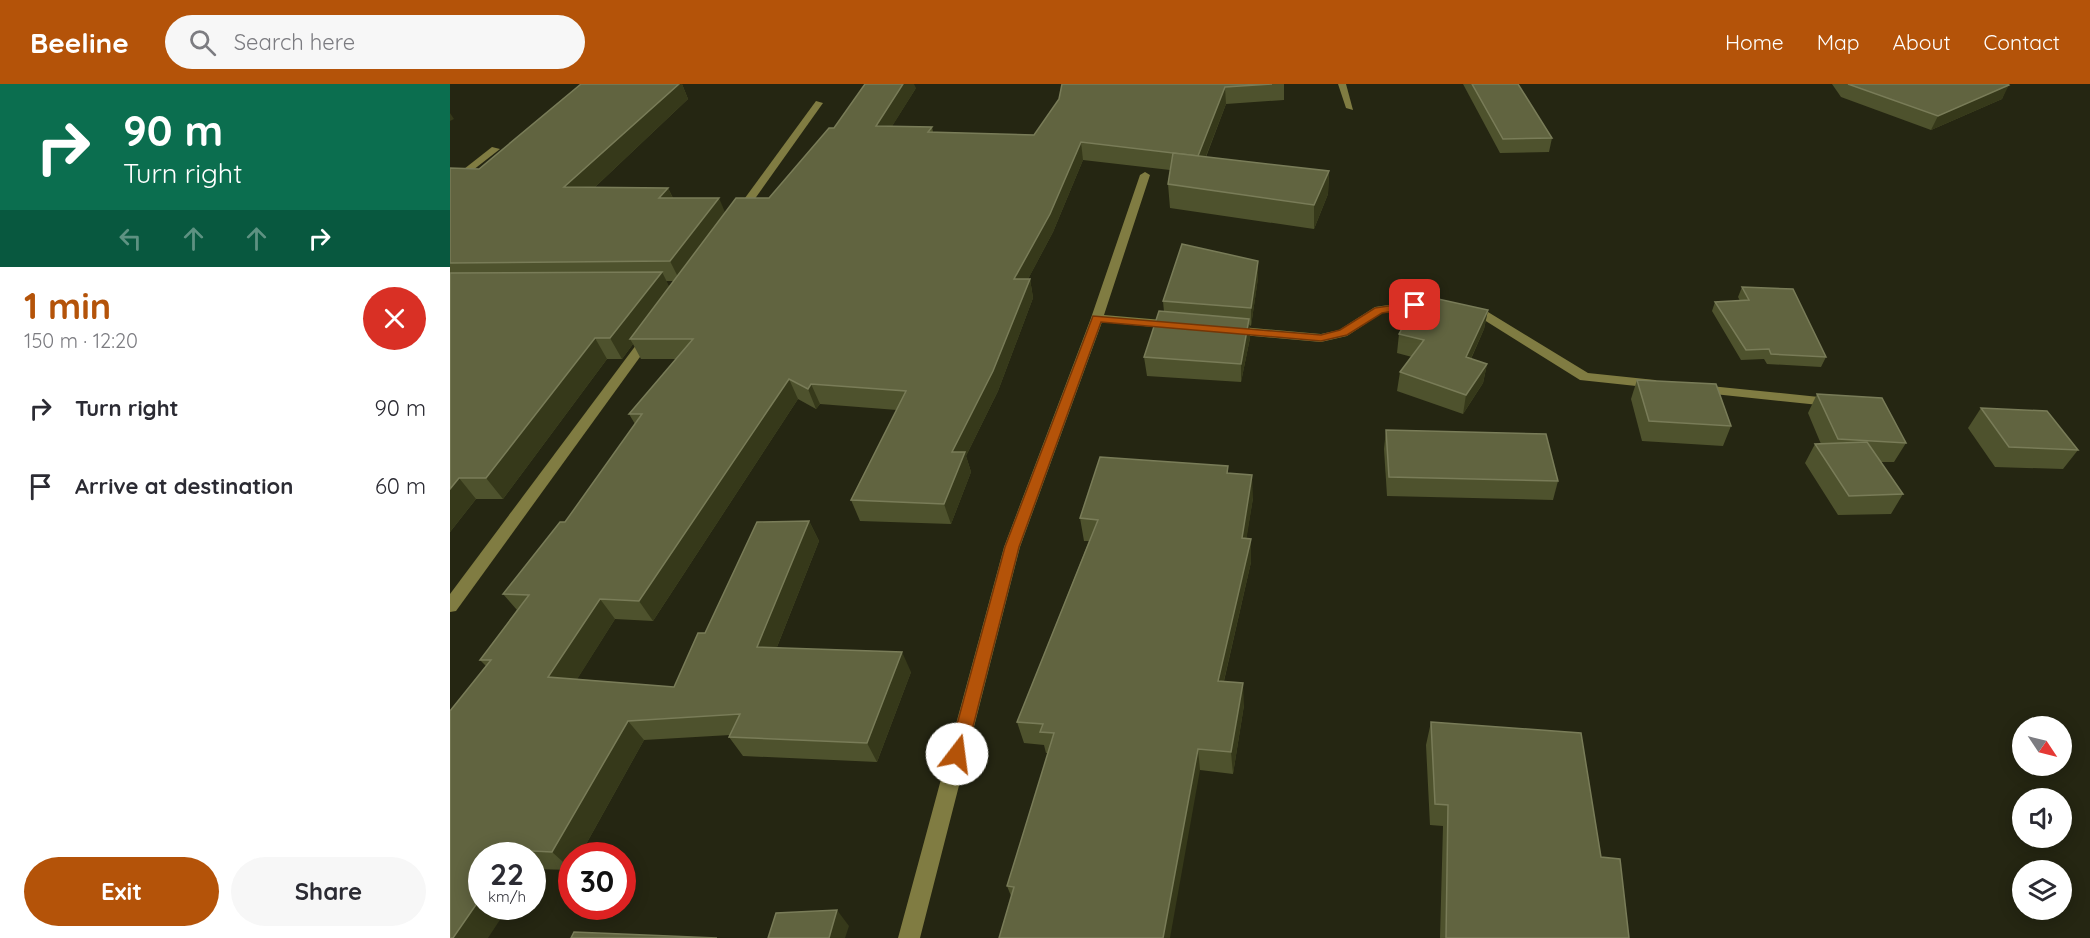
<!DOCTYPE html>
<meta charset="utf-8">
<style>
body{margin:0;font-family:Quicksand,sans-serif;background:#f7f7f7;color:#2b2b33;height:100vh;display:flex;flex-direction:column;font-size:22px;white-space:nowrap}
*{box-sizing:border-box;margin:0}
p{font-size:20px;color:#7c7c81}
.icon{flex:none;width:33px;height:33px;fill:none;stroke:currentColor;stroke-width:2;stroke-linecap:round;stroke-linejoin:round}
.map{position:relative;flex:1;overflow:hidden}
.sheet{display:flex;flex-direction:column;background:#fff;width:450px}
.sheet>*{flex:none}
.hud{background:#0b6e4f;color:#fff;overflow:hidden}
.needle{width:39px;rotate:125deg}
.controls{position:absolute;left:1562px;top:632px;display:grid;gap:12px}
.controls a{display:grid;place-items:center;width:60px;height:60px;border-radius:50%;background:#fff;box-shadow:0 3px 15px #0003;font-size:30px}
.speed{position:absolute;left:18px;top:758px;display:flex;gap:12px;font-size:30px;font-weight:700;text-align:center}
.speed>*{display:grid;place-content:center;width:78px;height:78px;border-radius:50%;background:#fff;box-shadow:0 3px 15px #0003;line-height:1}
.speed small{font-size:15px;font-weight:400}
.speed .limit{border:9px solid #d22;background:#fff;color:#111}
.pin{position:absolute;display:grid;place-items:center;width:51px;height:51px;color:#fff;margin:-26px;border-radius:12px;box-shadow:0 3px 9px #0006}
.me{position:absolute;width:66px;margin:-33px;rotate:15deg;stroke-linejoin:round;filter:drop-shadow(0 0 4px #0008)}
.turn{display:flex;align-items:center;gap:21px;height:126px;padding:0 24px;font-size:27px}
.turn .icon{width:78px;height:78px;stroke-width:2.5}
.turn b{display:block;font-size:42px;line-height:51px}
.lanes{display:flex;align-items:center;height:57px;padding:0 24px;background:#0003;justify-content:center;gap:30px;direction:ltr}
.lanes .off{opacity:.35}
.round{display:grid;place-items:center;flex:none;width:63px;height:63px;border-radius:32px;background:#f7f7f7}
.head{display:flex;align-items:center;justify-content:space-between;height:102px;padding:0 24px}
h1{font-size:36px;font-weight:800;line-height:45px;color:#b45309}
.action{display:flex;gap:12px;margin-top:auto;padding:12px 24px}
.action a{flex:1;height:69px;border-radius:36px;background:#b45309;color:#fff;font-size:24px;font-weight:800;line-height:69px;text-align:center}
.action a+a{background:#f7f7f7;color:#2b2b33}
ul{padding:0;list-style:none}
li{display:flex;align-items:center;gap:18px;height:78px;padding:0 24px}
li div{flex:1}
li b{display:block;font-size:22px}
li em{font-style:normal}
header{display:flex;align-items:center;gap:36px;box-sizing:border-box;height:84px;padding:0 30px;background:#b45309;color:#fff}
header strong{font-size:28px}
nav{display:flex;gap:33px;margin-inline-start:auto;font-size:21px}
.search{width:420px;height:54px;background:#f7f7f7;display:flex;align-items:center;gap:15px;box-sizing:border-box;padding:0 21px;border-radius:33px;color:#7c7c81;font-size:22px}
main{display:flex;flex:1;min-height:0}
.map>svg:first-child{display:block}
.lines{fill:none;stroke-linecap:round;stroke-linejoin:round}
.minor{fill:#807c42;fill-rule:evenodd}
.wall{fill:#4e522d;fill-rule:evenodd}
.shaded-wall{fill:#36391a}
.building{fill:#616440;stroke:#797c58;stroke-width:1.5}
.route{fill:#b45309;stroke:#753606;stroke-width:1.5}
</style>
<header>
<strong>Beeline</strong>
<div class="search"><svg class="icon" aria-label="search" viewBox="0 0 24 24"><circle cx="10" cy="10" r="6"/><path d="M15 15l6 6"/></svg>Search here</div>
<nav><a>Home</a><a>Map</a><a>About</a><a>Contact</a></nav>
</header>
<main>
<section class="sheet">
<div class="hud">
<div class="turn"><svg class="icon" aria-label="right" viewBox="0 0 24 24"><path d="M7 20v-9h11M14 6l5 5-5 5"/></svg><div><b>90 m</b>Turn right</div></div>
<div class="lanes"><svg class="icon off" aria-label="left" viewBox="0 0 24 24"><path d="M17 20v-9H6M10 6l-5 5 5 5"/></svg><svg class="icon off" aria-label="ahead" viewBox="0 0 24 24"><path d="M12 20V5M6 11l6-6 6 6"/></svg><svg class="icon off" aria-label="ahead" viewBox="0 0 24 24"><path d="M12 20V5M6 11l6-6 6 6"/></svg><svg class="icon" aria-label="right" viewBox="0 0 24 24"><path d="M7 20v-9h11M14 6l5 5-5 5"/></svg></div>
</div>
<div class="head"><div><h1>1 min</h1><p>150 m · 12:20</p></div><a class="round" style="background:#d93025;color:#fff"><svg class="icon" aria-label="close" viewBox="0 0 24 24"><path d="M6 6l12 12M18 6L6 18"/></svg></a></div>
<ul>
<li><svg class="icon" aria-label="right" viewBox="0 0 24 24"><path d="M7 20v-9h11M14 6l5 5-5 5"/></svg><div><b>Turn right</b></div><em>90 m</em></li>
<li><svg class="icon" aria-label="arrive" viewBox="0 0 24 24"><path d="M6 21V4h12l-3 4 3 4H6"/></svg><div><b>Arrive at destination</b></div><em>60 m</em></li>
</ul>
<div class="action"><a>Exit</a><a>Share</a></div>
</section>
<div class="map">
<svg width="1640" height="854" viewBox="0 0 1640 854">
<rect width="100%" height="100%" fill="#252612"/>
<g class="lines">
<g class="minor">
<path d="M 888,0 L 896,0 L 903,26 L 896,24 Z"/>
<path d="M 366,17 L 373,19 L 292,133 L 284,133 L 284,129 Z"/>
<path d="M 42,63 L 50,65 L 0,104 L 0,96 Z"/>
<path d="M 695,88 L 700,91 L 654,231 L 724,237 L 730,241 L 724,245 L 652,238 L 570,463 L 470,854 L 448,854 L 554,463 L 641,234 L 690,91 Z"/>
<path d="M 965,217 L 987,221 L 989,224 L 983,228 L 965,225 L 932,229 L 897,252 L 871,258 L 781,250 L 775,246 L 781,242 L 871,250 L 889,246 L 925,223 Z"/>
<path d="M 1019,225 L 1038,228 L 1138,289 L 1205,296 L 1212,300 L 1205,304 L 1130,296 L 1031,234 L 1015,232 L 1015,226 Z"/>
<path d="M 199,248 L 205,252 L 203,255 L 6,527 L 0,528 L 0,510 L 195,249 Z"/>
<path d="M 1250,301 L 1369,313 L 1376,317 L 1369,321 L 1245,308 L 1243,305 Z"/>
</g>
</g>
<g class="wall">
<path d="M 131,0 L 232,0 L 238,15 L 144,104 L 218,104 L 223,114 L 275,129 L 319,114 L 384,44 L 466,4 L 442,42 L 482,43 L 483,48 L 584,51 L 609,15 L 612,0 L 834,0 L 834,16 L 776,20 L 756,73 L 879,87 L 878,110 L 864,145 L 720,124 L 718,100 L 720,86 L 633,76 L 603,148 L 578,195 L 580,195 L 583,214 L 548,307 L 516,372 L 521,388 L 501,440 L 410,437 L 401,416 L 447,326 L 370,320 L 366,325 L 348,315 L 203,537 L 165,535 L 127,595 L 224,603 L 255,549 L 359,437 L 369,457 L 327,563 L 461,588 L 427,678 L 293,672 L 279,653 L 280,651 L 194,656 L 130,771 L 122,771 L 122,786 L 82,785 L 82,771 L 32,771 L 36,582 L 30,576 L 67,526 L 53,510 L 115,438 L 185,340 L 179,330 L 226,275 L 191,275 L 183,260 L 172,275 L 157,275 L 53,415 L 26,415 L 0,448 L 0,84 L 29,85 ZM 216,197 L 224,197 L 219,203 Z"/>
<path d="M 1013,0 L 1068,0 L 1102,54 L 1099,68 L 1050,69 Z"/>
<path d="M 1382,0 L 1558,0 L 1552,15 L 1481,46 L 1391,13 Z"/>
<path d="M 808,177 L 808,194 L 801,242 L 799,241 L 800,254 L 791,298 L 697,292 L 694,273 L 714,228 L 713,217 Z"/>
<path d="M 1292,203 L 1376,273 L 1371,283 L 1317,280 L 1314,275 L 1291,276 L 1262,227 L 1265,218 L 1290,217 L 1288,213 Z"/>
<path d="M 1038,226 L 1034,245 L 1021,275 L 1037,280 L 1033,299 L 1013,330 L 947,307 L 950,288 L 962,273 L 947,269 L 949,250 Z"/>
<path d="M 1187,296 L 1281,342 L 1273,362 L 1192,357 L 1181,315 Z"/>
<path d="M 1367,310 L 1456,359 L 1444,378 L 1430,378 L 1453,410 L 1441,430 L 1388,431 L 1355,379 L 1365,360 L 1371,360 L 1358,329 Z"/>
<path d="M 1531,324 L 1628,366 L 1613,385 L 1545,383 L 1518,344 Z"/>
<path d="M 936,346 L 1108,397 L 1103,416 L 937,412 L 934,365 Z"/>
<path d="M 778,382 L 778,389 L 803,414 L 796,455 L 801,478 L 774,597 L 794,621 L 783,690 L 750,686 L 561,812 L 557,802 L 598,669 L 596,669 L 594,661 L 574,659 L 567,638 L 639,457 L 634,457 L 630,434 Z"/>
<path d="M 981,638 L 1151,773 L 1179,854 L 990,854 L 993,742 L 980,741 L 976,661 Z"/>
</g>
<g class="shaded-wall">
<path d="M 229,0 L 232,0 L 238,15 L 125,122 L 114,103 Z"/>
<path d="M 453,0 L 464,0 L 466,4 L 431,60 L 426,42 Z"/>
<path d="M 1559,1 L 1552,15 L 1481,46 L 1488,32 Z"/>
<path d="M 775,3 L 776,20 L 749,90 L 748,72 Z"/>
<path d="M 0,29 L 4,35 L 0,37 Z"/>
<path d="M 631,58 L 633,76 L 603,148 L 568,214 L 564,195 Z"/>
<path d="M 879,87 L 878,110 L 864,145 L 864,121 Z"/>
<path d="M 218,104 L 227,123 L 209,114 Z"/>
<path d="M 269,114 L 277,133 L 230,197 L 220,177 Z"/>
<path d="M 808,177 L 808,194 L 801,242 L 801,224 Z"/>
<path d="M 212,188 L 222,208 L 180,255 L 183,260 L 172,275 L 160,254 Z"/>
<path d="M 580,195 L 583,214 L 548,307 L 516,372 L 521,388 L 501,440 L 494,420 L 502,368 Z"/>
<path d="M 1038,226 L 1034,245 L 1013,292 L 1016,273 Z"/>
<path d="M 799,235 L 800,254 L 791,298 L 791,280 Z"/>
<path d="M 145,254 L 157,275 L 53,415 L 36,394 Z"/>
<path d="M 1037,280 L 1033,299 L 1013,330 L 1016,311 Z"/>
<path d="M 339,295 L 348,315 L 203,537 L 189,517 Z"/>
<path d="M 361,300 L 370,320 L 366,325 L 358,305 Z"/>
<path d="M 802,391 L 803,414 L 793,477 L 792,454 Z"/>
<path d="M 9,394 L 26,415 L 0,448 L 0,405 Z"/>
<path d="M 359,437 L 369,457 L 319,583 L 307,563 Z"/>
<path d="M 801,455 L 801,478 L 769,618 L 768,597 Z"/>
<path d="M 150,515 L 165,535 L 116,613 L 98,593 Z"/>
<path d="M 452,568 L 461,588 L 427,678 L 417,659 Z"/>
<path d="M 793,599 L 794,621 L 783,690 L 781,668 Z"/>
<path d="M 178,637 L 194,656 L 130,771 L 122,771 L 122,786 L 102,768 Z"/>
<path d="M 748,665 L 750,686 L 720,854 L 713,854 Z"/>
<path d="M 62,766 L 67,771 L 59,771 Z"/>
<path d="M 32,812 L 32,822 L 59,822 L 38,854 L 3,854 Z"/>
<path d="M 387,826 L 399,842 L 395,854 L 379,854 Z"/>
</g>
<g class="building">
<path d="M 131,0 L 229,0 L 114,103 L 218,104 L 209,114 L 269,114 L 220,177 L 0,179 L 0,84 L 29,85 Z"/>
<path d="M 415,0 L 453,0 L 426,42 L 482,43 L 478,48 L 584,51 L 609,15 L 612,0 L 822,0 L 775,3 L 748,72 L 631,58 L 600,130 L 564,195 L 580,195 L 543,287 L 502,368 L 515,368 L 494,420 L 401,416 L 456,307 L 361,300 L 358,305 L 339,295 L 189,517 L 150,515 L 98,593 L 224,603 L 248,549 L 255,549 L 307,438 L 359,437 L 307,563 L 452,568 L 417,659 L 279,653 L 290,630 L 178,637 L 102,768 L 62,766 L 59,771 L 32,771 L 32,812 L 3,854 L 0,854 L 0,627 L 41,576 L 30,576 L 79,511 L 53,510 L 110,438 L 115,438 L 192,330 L 179,330 L 243,255 L 180,255 L 286,114 L 319,114 L 379,44 L 384,44 Z"/>
<path d="M 1022,0 L 1068,0 L 1102,54 L 1053,55 Z"/>
<path d="M 1398,0 L 1558,0 L 1559,1 L 1488,32 Z"/>
<path d="M 723,69 L 879,87 L 864,121 L 718,100 Z"/>
<path d="M 732,160 L 808,177 L 801,224 L 713,217 Z"/>
<path d="M 212,188 L 160,254 L 145,254 L 36,394 L 9,394 L 0,405 L 0,189 Z"/>
<path d="M 1292,203 L 1343,205 L 1376,273 L 1321,270 L 1319,265 L 1296,266 L 1265,218 L 1299,216 Z"/>
<path d="M 970,211 L 1038,226 L 1016,273 L 1037,280 L 1016,311 L 950,288 L 974,256 L 949,250 Z"/>
<path d="M 709,227 L 799,235 L 791,280 L 694,273 Z"/>
<path d="M 1187,296 L 1266,300 L 1281,342 L 1199,337 Z"/>
<path d="M 1367,310 L 1432,314 L 1456,359 L 1388,355 Z"/>
<path d="M 1531,324 L 1597,327 L 1628,366 L 1559,363 Z"/>
<path d="M 936,346 L 1096,350 L 1108,397 L 939,393 Z"/>
<path d="M 1417,358 L 1453,410 L 1399,412 L 1365,360 Z"/>
<path d="M 650,373 L 778,382 L 777,389 L 802,391 L 792,454 L 801,455 L 768,597 L 793,599 L 781,668 L 748,665 L 713,854 L 549,854 L 564,803 L 557,802 L 604,649 L 590,648 L 593,640 L 567,638 L 648,436 L 630,434 Z"/>
<path d="M 981,638 L 1131,649 L 1151,773 L 1170,775 L 1179,854 L 996,854 L 998,721 L 985,720 Z"/>
<path d="M 387,826 L 379,854 L 318,854 L 326,829 Z"/>
<path d="M 124,848 L 267,854 L 121,854 Z"/>
</g>
<path class="route" d="M 965,218 L 970,221 L 969,223 L 932,229 L 897,251 L 871,257 L 651,238 L 569,463 L 516,670 L 513,676 L 507,678 L 501,676 L 499,670 L 555,463 L 643,232 L 871,251 L 890,246 L 925,224 Z"/>
</svg>
<div class="controls">
<a><svg class="needle" viewBox="-14 -14 28 28"><path d="M0-13l5 13h-10z" fill="#e53935"/><path d="M0 13l5-13h-10z" fill="#7c7c81"/></svg></a>
<a><svg class="icon" aria-label="sound" viewBox="0 0 24 24"><path d="M4 9h4l5-4v14l-5-4H4zM17 9q2 3 0 6"/></svg></a>
<a><svg class="icon" aria-label="layers" viewBox="0 0 24 24"><path d="M12 4l9 5-9 5-9-5zM3 14l9 5 9-5"/></svg></a>
</div>
<div class="speed"><div>22<small>km/h</small></div><div class="limit">30</div></div>
<div class="pin" style="left:965px;top:221px;background:#d93025"><svg class="icon" aria-label="arrive" viewBox="0 0 24 24"><path d="M6 21V4h12l-3 4 3 4H6"/></svg></div>
<svg class="me" style="left:507px;top:670px" viewBox="-20 -20 40 40"><circle r="19" fill="#fff"/><path d="M0-13L10 11 0 6-10 11z" fill="#b45309"/></svg>
</div>
</main>
